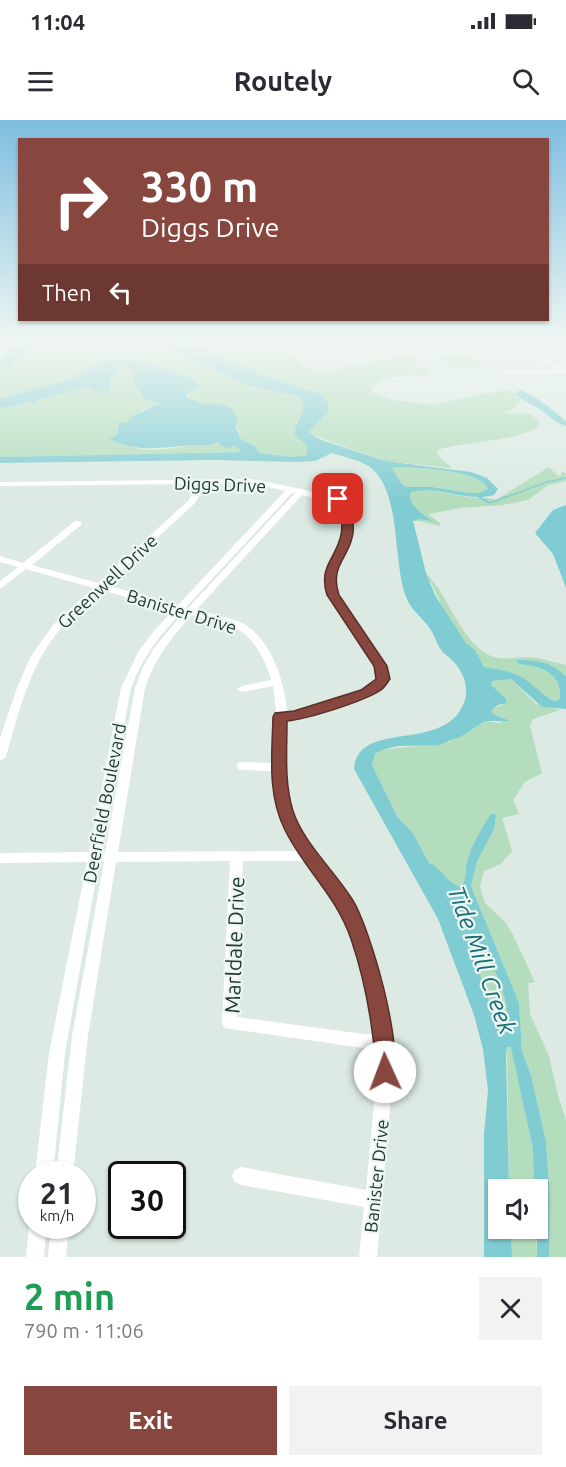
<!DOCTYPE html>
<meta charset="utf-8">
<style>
body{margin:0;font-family:Ubuntu,sans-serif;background:#f2f2f3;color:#2b2b33;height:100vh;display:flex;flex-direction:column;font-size:22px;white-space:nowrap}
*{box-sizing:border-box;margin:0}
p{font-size:20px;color:#7c7c81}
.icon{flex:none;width:33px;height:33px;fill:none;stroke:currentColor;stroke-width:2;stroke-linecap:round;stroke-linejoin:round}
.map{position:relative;height:1137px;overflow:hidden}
.sheet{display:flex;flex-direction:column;background:#fff;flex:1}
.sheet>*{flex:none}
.guide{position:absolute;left:18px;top:18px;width:531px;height:183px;border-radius:0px;box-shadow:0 2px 4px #0004;background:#88473e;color:#fff;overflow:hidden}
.controls{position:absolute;left:488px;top:1059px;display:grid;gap:12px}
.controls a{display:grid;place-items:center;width:60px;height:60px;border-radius:0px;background:#fff;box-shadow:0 2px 4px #0004;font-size:30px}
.speed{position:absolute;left:18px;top:1041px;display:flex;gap:12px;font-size:30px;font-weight:700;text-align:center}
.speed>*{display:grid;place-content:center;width:78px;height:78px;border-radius:50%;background:#fff;box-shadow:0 2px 4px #0004;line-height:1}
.speed small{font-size:15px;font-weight:400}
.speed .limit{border:3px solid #111;border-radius:9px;background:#fff;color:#111}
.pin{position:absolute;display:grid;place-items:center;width:51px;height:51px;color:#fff;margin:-26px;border-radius:12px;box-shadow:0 3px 9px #0006}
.me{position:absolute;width:66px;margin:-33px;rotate:358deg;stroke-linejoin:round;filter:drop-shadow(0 0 4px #0008)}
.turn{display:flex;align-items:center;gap:21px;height:126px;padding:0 24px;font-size:27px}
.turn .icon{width:78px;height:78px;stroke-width:2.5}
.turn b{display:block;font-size:42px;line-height:51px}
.then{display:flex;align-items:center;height:57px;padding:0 24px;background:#0003;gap:12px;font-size:22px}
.round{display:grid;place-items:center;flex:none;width:63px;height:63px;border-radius:0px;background:#f2f2f3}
.summary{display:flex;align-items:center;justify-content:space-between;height:102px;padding:0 24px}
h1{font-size:36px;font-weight:700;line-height:45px;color:#1e9e55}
.cta{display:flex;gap:12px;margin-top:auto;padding:12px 24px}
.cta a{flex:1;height:69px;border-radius:0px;background:#88473e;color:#fff;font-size:24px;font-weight:700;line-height:69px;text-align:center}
.cta a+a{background:#f2f2f3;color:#2b2b33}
.status{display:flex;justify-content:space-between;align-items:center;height:42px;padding:0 30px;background:#fff;direction:ltr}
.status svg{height:16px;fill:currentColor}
header{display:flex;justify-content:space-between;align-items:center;height:78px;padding:0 24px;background:#fff;font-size:27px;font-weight:700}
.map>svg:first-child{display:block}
.green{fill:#b3ddbc}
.water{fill:#80ccd3;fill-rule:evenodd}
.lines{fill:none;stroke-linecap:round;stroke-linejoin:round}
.stream{stroke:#80ccd3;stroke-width:1.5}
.minor{fill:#fff;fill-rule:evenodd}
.route{fill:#88473e;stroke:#582e28;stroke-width:1.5}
.labels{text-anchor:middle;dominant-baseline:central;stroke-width:4.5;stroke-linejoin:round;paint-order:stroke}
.street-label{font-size:18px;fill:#1e3930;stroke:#edf6f1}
.near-street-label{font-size:21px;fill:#1e3930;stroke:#edf6f1}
.near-water-label{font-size:24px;font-style:italic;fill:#166e77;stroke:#edf6f1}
</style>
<div class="status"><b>11:04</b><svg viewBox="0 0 49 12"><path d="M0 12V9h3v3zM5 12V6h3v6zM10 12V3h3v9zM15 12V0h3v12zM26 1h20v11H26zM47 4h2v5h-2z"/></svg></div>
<header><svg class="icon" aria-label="menu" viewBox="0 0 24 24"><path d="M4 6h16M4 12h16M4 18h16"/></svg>Routely<svg class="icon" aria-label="search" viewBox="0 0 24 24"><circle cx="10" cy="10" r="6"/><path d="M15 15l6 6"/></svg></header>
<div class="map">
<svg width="566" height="1137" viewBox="0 0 566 1137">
<rect width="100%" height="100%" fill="#dceae3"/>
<g class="green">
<path d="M 39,223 L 157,223 C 189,233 215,253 246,264 C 259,269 292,268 301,278 C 307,286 300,297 296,304 L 307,326 L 307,335 L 292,337 L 259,333 L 255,326 L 241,319 L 236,302 L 206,284 L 187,278 L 198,264 L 196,261 L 138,240 L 106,239 L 67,260 L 0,279 L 0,252 L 6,246 L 23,240 L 20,240 Z"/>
<path d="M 191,223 L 275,223 L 276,227 L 296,237 L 304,247 L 329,254 L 347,246 L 415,235 L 419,239 L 413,246 L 428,248 L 432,253 C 415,258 378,252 371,272 L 393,280 L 432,285 L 481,274 L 509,270 L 521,280 L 513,289 L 502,293 C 518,296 532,287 540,305 C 527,320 460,322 437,330 L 438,336 L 452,348 L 385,341 L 310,314 L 308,312 L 328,292 L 321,274 L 256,253 L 254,248 L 245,248 Z"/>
<path d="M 470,234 L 485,247 L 452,248 L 440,237 Z"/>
<path d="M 123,246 L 133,251 L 134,257 L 160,283 L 142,290 L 128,302 L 119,303 L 114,321 C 126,324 137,330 151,330 C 180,329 207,321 237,326 L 242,332 L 0,337 L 0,288 L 29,282 L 35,283 L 37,280 L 85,267 L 110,269 L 111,258 L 119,247 Z"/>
<path d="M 549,347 L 558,356 L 561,355 L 561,352 L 566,353 L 566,361 L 547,366 L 528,380 L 503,385 L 461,388 L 428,394 L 440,403 L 440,406 L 420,401 L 413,401 L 414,399 L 430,399 C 420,395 408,385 410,373 C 430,367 448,375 468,377 C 478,379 487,376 496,380 Z"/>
<path d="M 392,348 C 411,346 482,350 488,369 L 480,373 L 468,373 L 433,367 L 406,367 L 402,364 Z"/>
<path d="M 426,453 C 449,475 463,530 497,538 C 506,540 515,537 525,537 C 538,537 553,542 566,545 L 566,557 L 551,545 L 519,544 C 539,546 562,552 560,578 L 557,581 L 551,580 C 522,558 523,552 484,548 L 475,530 L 466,523 L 444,489 Z"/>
<path d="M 496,559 L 511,559 L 536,584 L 560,590 L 533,599 L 530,606 L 542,653 L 525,662 L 513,680 L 519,694 L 502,698 L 512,731 L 501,744 L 484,751 L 480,766 L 485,783 L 505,802 L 512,813 L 535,862 L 528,863 L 530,894 L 549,936 L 558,976 L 566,1000 L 566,1137 L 549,1137 L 550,1079 L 546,1021 L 531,955 L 522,931 L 519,883 L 471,766 L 477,742 L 494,709 L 491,694 L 467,741 L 466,760 L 462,768 C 444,763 443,749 429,743 L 413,713 L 398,698 L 372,645 L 375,634 L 382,630 L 450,622 L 485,601 L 499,603 L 506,599 L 493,594 L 490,590 L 504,584 L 491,565 L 492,561 Z"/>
<path d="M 473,829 L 485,832 C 499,854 510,884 508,910 L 504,910 L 498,906 C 494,881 472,855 473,829 Z"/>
<path d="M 507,927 L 511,927 L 515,941 L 533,1029 L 534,1069 L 509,1069 Z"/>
<path d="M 511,1109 L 536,1109 L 537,1137 L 512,1137 Z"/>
</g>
<g class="water">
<path d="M 3,223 L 39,223 L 21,239 L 31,240 L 17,241 L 0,252 L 0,239 L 8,232 L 1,227 Z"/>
<path d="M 157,223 L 191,223 L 245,248 L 255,248 L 256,253 L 321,274 L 328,282 L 328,292 L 308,312 L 319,319 L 385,341 L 471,352 L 487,358 L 498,369 L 494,375 C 465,383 438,364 410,373 C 409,387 423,394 432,401 L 419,399 L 413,401 L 426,453 L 435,475 L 466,523 L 475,530 L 484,547 C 525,553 521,557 551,580 L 557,581 L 560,578 C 562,552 539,546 519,544 L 516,540 C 536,540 553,542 566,557 L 566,589 L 542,587 L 511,559 L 492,561 L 491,565 L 505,578 L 507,583 L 498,585 L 491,590 L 493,594 L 510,601 L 485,601 L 460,617 L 439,625 L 398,626 L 382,630 L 375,634 L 372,645 L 398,698 L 413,713 L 429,743 C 444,749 444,763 462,767 C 467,758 465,748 468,738 C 473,723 482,708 491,694 L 496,694 L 494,709 L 477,742 L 471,766 L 519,883 L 522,931 L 531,955 L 546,1021 L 550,1079 L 549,1137 L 537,1137 L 537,1070 L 534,1069 L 533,1029 L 511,927 L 507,927 L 506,936 L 509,1069 L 498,1070 L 498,1108 L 511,1109 L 512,1137 L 484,1137 L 484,1015 L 488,970 L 483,929 L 474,895 L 438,799 L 354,649 C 358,599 442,633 463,585 C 471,569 463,550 451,539 C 448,536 444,534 441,530 C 436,522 434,513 428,506 C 421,497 410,488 406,477 C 392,439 402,372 370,347 C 360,340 344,337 332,333 L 315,341 L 298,342 L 214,340 L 0,343 L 0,337 L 242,332 L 236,326 L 225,328 L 218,323 C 206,326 194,325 181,326 C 152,329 136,331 109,319 L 116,316 L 119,303 L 128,302 L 129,298 L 160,283 L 145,279 L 132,261 L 134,256 L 133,251 L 125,246 L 119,247 L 111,258 L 110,269 C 95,277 97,269 85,267 L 37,280 L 37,283 L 29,282 L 0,288 L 0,279 L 67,260 L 106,239 L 138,240 L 191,258 L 198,264 L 198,267 L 187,275 L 187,278 L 202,283 L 222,284 L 231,288 L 237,297 L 236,308 L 241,319 L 255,326 L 259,333 L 292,337 L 307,335 L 307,326 L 295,315 C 294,300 311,288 298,276 L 247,265 ZM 392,348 C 411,346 482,350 488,369 L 480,373 L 468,373 L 433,367 L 406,367 L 402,364 ZM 474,829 L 485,832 C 498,854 511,885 507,910 L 498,906 L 472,832 Z"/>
<path d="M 520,270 C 530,272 557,293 566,301 L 566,306 C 554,303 547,293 536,287 C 528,282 522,280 515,274 Z"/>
<path d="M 566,385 L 566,468 L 553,434 L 535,413 L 553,390 Z"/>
</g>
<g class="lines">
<path class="stream" d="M 479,377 L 490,383 L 547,362 L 566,358"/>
<g class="minor">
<path d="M 496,226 C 522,225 543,237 566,249 L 566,253 L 502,254 L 501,253 L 504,251 L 558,249 L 522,232 L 494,229 L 494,227 Z"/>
<path d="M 251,359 L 301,369 L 348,382 C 350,392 352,401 351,411 C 345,438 331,444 338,475 L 385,546 L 388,559 C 386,563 383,568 379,570 C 362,583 309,596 287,600 L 286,665 L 293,694 L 306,718 L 351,780 L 361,801 L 375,842 L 392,921 L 390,924 L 393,952 L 377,1137 L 359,1137 L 364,1087 L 241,1065 L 235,1062 L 232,1056 L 235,1050 L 241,1047 L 366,1070 L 377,952 L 375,928 L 363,928 L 224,908 L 222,903 L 230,741 L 116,742 L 88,916 L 73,1054 L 56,1054 L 72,916 L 104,742 L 99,742 L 65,933 L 53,1054 L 35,1054 L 49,933 L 87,742 L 0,743 L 0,733 L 89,732 L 121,568 L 138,532 L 154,511 L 173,490 L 101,470 C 87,483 70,496 58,512 C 29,547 19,593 6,636 L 4,639 L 0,640 L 0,618 L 17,568 L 31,536 L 53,505 L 93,468 L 26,449 L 0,469 L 0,461 L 18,447 L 0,442 L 0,436 L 23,443 L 75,401 L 81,401 L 81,405 L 32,445 L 98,463 L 189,380 L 193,373 L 195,364 L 0,366 L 0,362 ZM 251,363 L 285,371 L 178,485 L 106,465 L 195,383 L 201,373 L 203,364 ZM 292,373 L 295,373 L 188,488 L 186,487 ZM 302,375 L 340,384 C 342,392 344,399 343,407 C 339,435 322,440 328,475 L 375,546 L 378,559 C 365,577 309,588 287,592 C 285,562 271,518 242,503 C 228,497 211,494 196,490 ZM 182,492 L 184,492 L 154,528 L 143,547 L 135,568 L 105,732 L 101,732 L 131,568 C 142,537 160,515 182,492 ZM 192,495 C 205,499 221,501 233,507 C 253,515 266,540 271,560 L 242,566 L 237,569 L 242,572 L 273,566 L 276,590 L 273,643 L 242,642 L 238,643 L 236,646 L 238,649 L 242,650 L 273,651 C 274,681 284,706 301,731 L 118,732 L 145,568 C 155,538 171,518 192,495 ZM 243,741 L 308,741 C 319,756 332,771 341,787 C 362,825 369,872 374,914 L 363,914 L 237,897 Z"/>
<path d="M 32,1100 L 32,1106 L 47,1106 L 44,1137 L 26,1137 L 29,1106 Z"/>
<path d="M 51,1106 L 69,1106 L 66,1137 L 48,1137 Z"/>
</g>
</g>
<linearGradient id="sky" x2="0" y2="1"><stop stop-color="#7ebee0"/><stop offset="0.58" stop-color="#eff6f2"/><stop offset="1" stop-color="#eff6f2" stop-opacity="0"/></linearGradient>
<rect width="566" height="382" fill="url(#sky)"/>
<path class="route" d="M 338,376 L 351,385 C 352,394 354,404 353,413 C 350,438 329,445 339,475 L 387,546 L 390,559 C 387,563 385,567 381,570 C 365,581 308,599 287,601 C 287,631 284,662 293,691 C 304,724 334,750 352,779 C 370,807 405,929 392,959 L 385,962 L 378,959 C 372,946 375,932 373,918 C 369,885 362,851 351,819 C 336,775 304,749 285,710 C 267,674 272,635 273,597 L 275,593 L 294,591 L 361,570 L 376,559 L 374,546 L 327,475 C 318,446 336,439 341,415 C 343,406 341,395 341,386 L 333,379 Z"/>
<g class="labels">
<g class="street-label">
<text transform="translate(220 364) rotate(2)">Diggs Drive</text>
<text transform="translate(107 461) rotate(-43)">Greenwell Drive</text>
<text transform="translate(182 491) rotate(17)">Banister Drive</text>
<text transform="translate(104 683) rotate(-79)">Deerfield Boulevard</text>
<text transform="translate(376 1056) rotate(-84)">Banister Drive</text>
</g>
<g class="near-street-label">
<text transform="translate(234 825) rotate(-88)">Marldale Drive</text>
</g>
<g class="near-water-label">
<text transform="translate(482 840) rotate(70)">Tide Mill Creek</text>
</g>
</g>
</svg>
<div class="controls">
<a><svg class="icon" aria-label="sound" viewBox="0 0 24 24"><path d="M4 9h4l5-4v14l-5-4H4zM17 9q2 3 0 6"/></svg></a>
</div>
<div class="speed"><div>21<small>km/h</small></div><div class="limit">30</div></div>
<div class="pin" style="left:338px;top:379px;background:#d93025"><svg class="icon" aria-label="arrive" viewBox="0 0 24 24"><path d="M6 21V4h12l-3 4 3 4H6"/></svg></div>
<svg class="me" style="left:385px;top:952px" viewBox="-20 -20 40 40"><circle r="19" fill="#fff"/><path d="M0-13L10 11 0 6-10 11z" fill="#88473e"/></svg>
<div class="guide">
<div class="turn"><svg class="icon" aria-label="right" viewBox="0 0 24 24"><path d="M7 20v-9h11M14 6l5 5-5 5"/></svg><div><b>330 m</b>Diggs Drive</div></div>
<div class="then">Then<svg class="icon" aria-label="left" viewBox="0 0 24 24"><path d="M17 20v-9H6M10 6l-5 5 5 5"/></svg></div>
</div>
</div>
<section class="sheet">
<div class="summary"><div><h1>2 min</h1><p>790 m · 11:06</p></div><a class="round"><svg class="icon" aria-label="close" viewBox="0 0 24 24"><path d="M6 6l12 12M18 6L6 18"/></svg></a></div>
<div class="cta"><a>Exit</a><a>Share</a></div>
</section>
